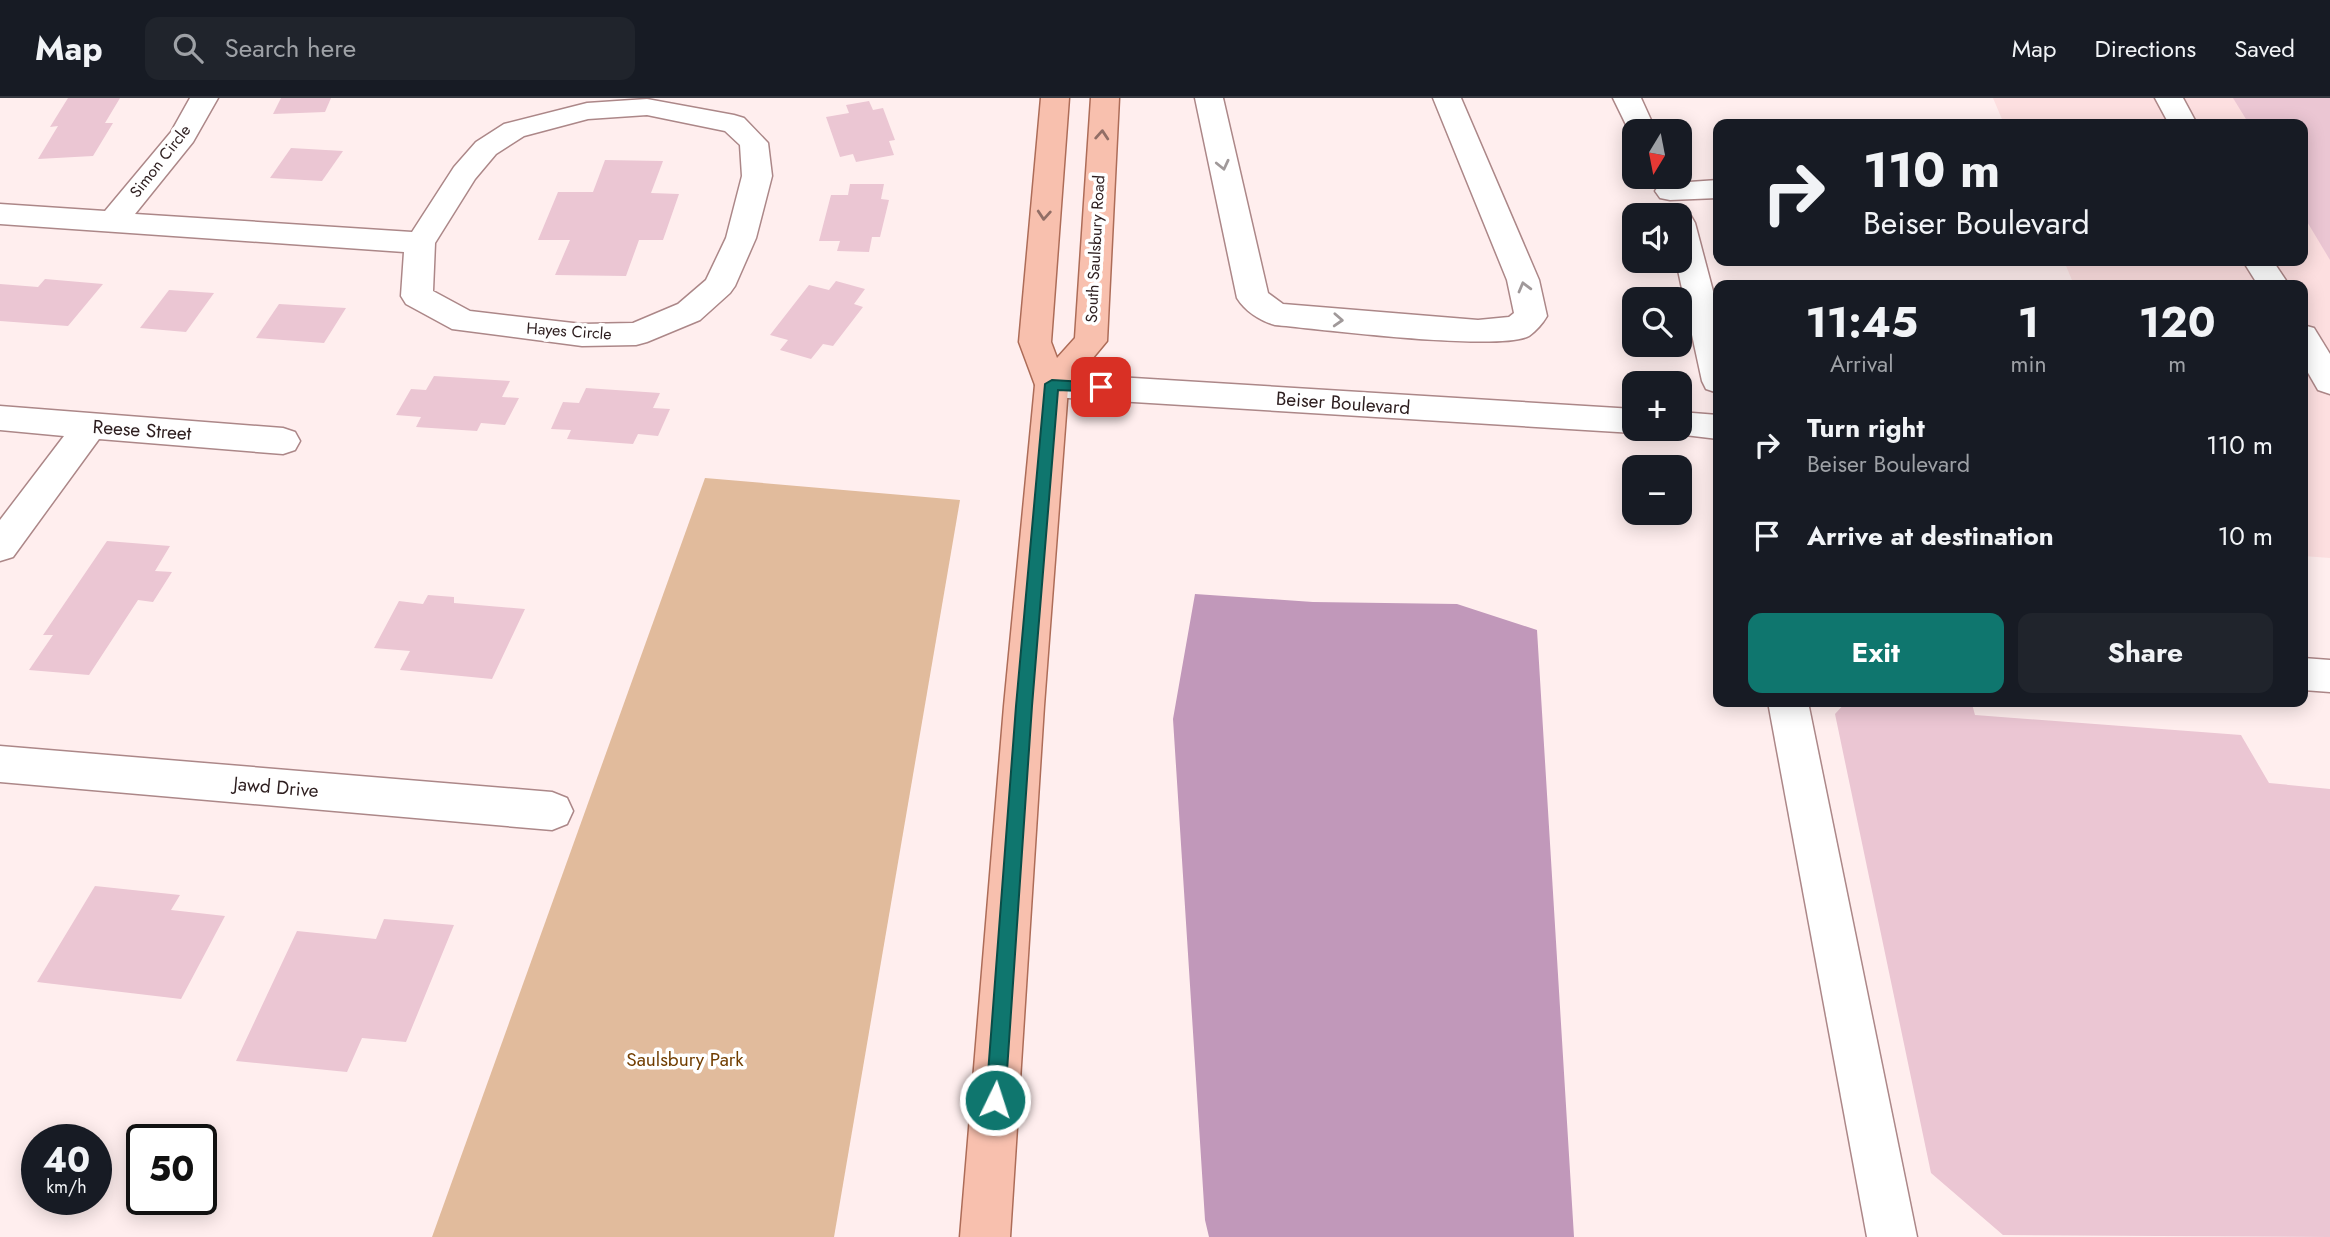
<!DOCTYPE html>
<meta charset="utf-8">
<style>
body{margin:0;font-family:Jost,sans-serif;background:#20242c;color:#f1f3f6;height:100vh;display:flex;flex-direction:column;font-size:26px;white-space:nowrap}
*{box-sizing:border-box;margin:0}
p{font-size:23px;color:#9ea1a6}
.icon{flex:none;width:38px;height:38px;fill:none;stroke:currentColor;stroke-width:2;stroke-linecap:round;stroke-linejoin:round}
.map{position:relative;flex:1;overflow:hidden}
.details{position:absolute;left:1713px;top:182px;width:595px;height:427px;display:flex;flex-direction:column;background:#171b24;border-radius:14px;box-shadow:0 4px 18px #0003}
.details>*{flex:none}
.guide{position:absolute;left:1713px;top:21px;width:595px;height:147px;border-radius:14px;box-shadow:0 4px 18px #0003;background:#171b24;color:#f1f3f6;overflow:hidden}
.needle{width:46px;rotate:190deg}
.buttons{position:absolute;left:1622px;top:21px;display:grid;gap:14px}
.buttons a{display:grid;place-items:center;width:70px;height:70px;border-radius:14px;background:#171b24;box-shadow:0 4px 18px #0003;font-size:35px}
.speed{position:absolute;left:21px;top:1026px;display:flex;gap:14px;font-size:35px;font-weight:700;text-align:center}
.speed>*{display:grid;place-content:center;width:91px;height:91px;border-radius:50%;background:#171b24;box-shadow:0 4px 18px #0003;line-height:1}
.speed small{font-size:18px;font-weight:400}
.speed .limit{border:4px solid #111;border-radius:10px;background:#fff;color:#111}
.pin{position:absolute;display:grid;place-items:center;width:60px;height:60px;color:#fff;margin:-30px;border-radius:14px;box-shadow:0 4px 10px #0006}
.me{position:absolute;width:77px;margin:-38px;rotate:4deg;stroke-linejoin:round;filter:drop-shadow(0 0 5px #0008)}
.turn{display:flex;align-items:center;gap:24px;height:147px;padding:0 35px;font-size:32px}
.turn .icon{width:91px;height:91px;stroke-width:2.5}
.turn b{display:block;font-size:49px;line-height:60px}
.eta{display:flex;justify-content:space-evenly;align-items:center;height:119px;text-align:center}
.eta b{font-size:42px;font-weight:700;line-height:49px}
.cta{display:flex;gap:14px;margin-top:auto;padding:14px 35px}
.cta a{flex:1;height:80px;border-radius:14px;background:#0f766e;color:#fff;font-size:28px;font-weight:700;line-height:80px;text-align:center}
.cta a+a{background:#20242c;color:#f1f3f6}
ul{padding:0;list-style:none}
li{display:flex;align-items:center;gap:21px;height:91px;padding:0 35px}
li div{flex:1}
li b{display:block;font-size:26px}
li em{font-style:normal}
header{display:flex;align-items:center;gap:42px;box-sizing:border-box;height:98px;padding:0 35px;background:#171b24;border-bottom:2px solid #363941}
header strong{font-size:33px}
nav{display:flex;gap:38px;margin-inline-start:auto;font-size:24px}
.search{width:490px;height:63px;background:#20242c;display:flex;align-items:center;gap:18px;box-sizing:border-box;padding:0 24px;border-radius:14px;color:#9ea1a6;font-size:26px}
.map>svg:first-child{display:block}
.built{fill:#fddfe0}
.green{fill:#e1bb9c}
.water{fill:#c198ba}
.building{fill:#ebc6d3}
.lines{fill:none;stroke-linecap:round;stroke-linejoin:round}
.minor-casing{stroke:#ac8788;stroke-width:3}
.major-casing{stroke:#ad6c58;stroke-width:3}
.minor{fill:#fff;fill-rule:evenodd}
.major{fill:#f8c0ae;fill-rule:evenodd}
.oneway{stroke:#926e66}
.oneway2{stroke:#a0999a}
.route{fill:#0f766e;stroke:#0a4d48;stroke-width:2}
.labels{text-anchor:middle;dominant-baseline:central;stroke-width:7;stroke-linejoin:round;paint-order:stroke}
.far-street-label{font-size:16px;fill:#2c1d1e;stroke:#fff}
.street-label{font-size:19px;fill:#2c1d1e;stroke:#fff}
.park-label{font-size:19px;fill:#713d00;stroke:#fff}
</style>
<header>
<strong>Map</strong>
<div class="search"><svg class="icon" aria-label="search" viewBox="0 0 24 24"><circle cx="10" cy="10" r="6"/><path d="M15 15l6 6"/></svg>Search here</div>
<nav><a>Map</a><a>Directions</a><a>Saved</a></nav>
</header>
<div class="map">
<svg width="2330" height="1139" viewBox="0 0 2330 1139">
<rect width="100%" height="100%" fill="#fee"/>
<path class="built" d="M 1993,0 L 2330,0 L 2330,460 L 2303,458 L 2303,187 L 2074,187 L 2064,163 L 2303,163 L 2303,26 L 2004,26 Z"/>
<path class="green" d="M 705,380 L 960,402 L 834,1139 L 432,1139 Z"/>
<path class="water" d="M 1195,496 L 1313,504 L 1457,506 L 1537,532 L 1574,1139 L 1209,1139 L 1205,1122 L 1173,621 Z"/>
<g class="building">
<path d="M 68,0 L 120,0 L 105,25 L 113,25 L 93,58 L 38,61 L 58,28 L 50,29 Z"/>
<path d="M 281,0 L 331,0 L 325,14 L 273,16 Z"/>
<path d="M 2233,0 L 2330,0 L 2330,162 L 2303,117 L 2303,26 L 2249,26 Z"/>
<path d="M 869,3 L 873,12 L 883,10 L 895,42 L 889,43 L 894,57 L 856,64 L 853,56 L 840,59 L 826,19 L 849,15 L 846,7 Z"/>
<path d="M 291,50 L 343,53 L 322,83 L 270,80 Z"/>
<path d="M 605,62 L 663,63 L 651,95 L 679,96 L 663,142 L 639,142 L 626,178 L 555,177 L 570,142 L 538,142 L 558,94 L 593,94 Z"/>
<path d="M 850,86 L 884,86 L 881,101 L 889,102 L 880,139 L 872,139 L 869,154 L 837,153 L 840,143 L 819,143 L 831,97 L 848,97 Z"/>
<path d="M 45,181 L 103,186 L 68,228 L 0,223 L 0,186 L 38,189 Z"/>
<path d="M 836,183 L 865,191 L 854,206 L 863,209 L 833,248 L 823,246 L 811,261 L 780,252 L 788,242 L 770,237 L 809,187 L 829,192 Z"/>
<path d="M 169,192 L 214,195 L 186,234 L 140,230 Z"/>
<path d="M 279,206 L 346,210 L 324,245 L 256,240 Z"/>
<path d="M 434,278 L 510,283 L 502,299 L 519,300 L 505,327 L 481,325 L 477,333 L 416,329 L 421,319 L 396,317 L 411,291 L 426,292 Z"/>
<path d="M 586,290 L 660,295 L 653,310 L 670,311 L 658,338 L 638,336 L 633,346 L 567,341 L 571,332 L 551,331 L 563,304 L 579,305 Z"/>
<path d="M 107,443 L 170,448 L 155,473 L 172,474 L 153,504 L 138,502 L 89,577 L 29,572 L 53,537 L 43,537 Z"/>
<path d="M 428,497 L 454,499 L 454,505 L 525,511 L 492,581 L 400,572 L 410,553 L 374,550 L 399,503 L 423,506 Z"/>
<path d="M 1846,604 L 1972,606 L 1975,617 L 2241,637 L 2269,685 L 2330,691 L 2330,1139 L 2003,1137 L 1931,1075 L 1835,616 Z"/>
<path d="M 95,788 L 180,797 L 171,812 L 225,818 L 181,901 L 37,884 Z"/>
<path d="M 384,821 L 454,827 L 406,944 L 362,940 L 347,974 L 236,963 L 297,833 L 376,841 Z"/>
</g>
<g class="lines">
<g class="minor-casing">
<g id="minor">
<path d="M 190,0 L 218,0 L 193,44 L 135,116 L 412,134 L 454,69 L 476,44 L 504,26 L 587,5 L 647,1 L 734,17 L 744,20 L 768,45 L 772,78 L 756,140 L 735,188 L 730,195 L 700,222 L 647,244 L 636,247 L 582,248 L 452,231 L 406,206 L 401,198 L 404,154 L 0,126 L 0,106 L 105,113 L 171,34 ZM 647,17 L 725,33 L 740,47 L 742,78 L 726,140 L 706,182 L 678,206 L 633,225 L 582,226 L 470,213 L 433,193 L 435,145 L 475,81 L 496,56 L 524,38 L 588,21 Z"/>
<path d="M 1195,0 L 1223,0 L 1268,195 L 1283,206 L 1478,222 L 1509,219 L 1514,215 L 1507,182 L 1433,0 L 1461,0 L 1539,182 L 1547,218 C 1543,225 1536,233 1529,238 C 1499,254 1319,231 1275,227 C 1260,223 1245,213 1237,200 Z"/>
<path d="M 1613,0 L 1641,0 L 1656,33 L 1634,33 L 1634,40 L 1632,39 Z"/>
<path d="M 2155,0 L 2183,0 L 2197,26 L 2169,26 Z"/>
<path d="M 1718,82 L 1718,100 L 1670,102 L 1660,100 L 1655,93 L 1660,86 Z"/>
<path d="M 1680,115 L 1691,118 L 1695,125 L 1718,212 L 1718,295 L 1706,291 L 1702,283 L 1676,163 L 1680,163 L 1680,117 L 1673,117 Z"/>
<path d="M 2243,163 L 2273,163 L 2289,187 L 2258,187 Z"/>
<path d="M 2303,227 L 2314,230 L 2330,256 L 2330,296 L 2318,292 L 2303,266 Z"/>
<path d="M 1052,275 L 1634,311 L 1634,331 L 1647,331 L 1634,335 L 1052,299 L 1040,295 L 1035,287 L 1040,279 Z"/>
<path d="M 0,308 L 283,330 L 295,334 L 300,343 L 295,352 L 283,356 L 99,341 L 13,459 L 0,463 L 0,422 L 64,338 L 0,332 Z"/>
<path d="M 1680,314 L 1718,317 L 1718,341 L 1668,335 L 1666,331 L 1680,331 Z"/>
<path d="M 2303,560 L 2330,562 L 2330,594 L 2303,592 Z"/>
<path d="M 1768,604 L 1808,604 L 1917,1139 L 1867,1139 Z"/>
<path d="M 0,648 L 552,694 L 567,700 L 573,713 L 567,726 L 552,732 L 0,684 Z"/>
</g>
</g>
<g class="major-casing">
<path id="major" d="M 1041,0 L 1069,0 L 1051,244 L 1057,260 L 1075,240 L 1091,0 L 1119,0 L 1107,243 L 1068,290 L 1044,608 L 1010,1139 L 960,1139 L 1004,608 L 1035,287 L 1019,244 Z"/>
</g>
<use href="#minor" class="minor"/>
<use href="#major" class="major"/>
</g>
<defs><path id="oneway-chevron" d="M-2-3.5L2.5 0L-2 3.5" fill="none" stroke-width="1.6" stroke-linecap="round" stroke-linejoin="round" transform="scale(1.75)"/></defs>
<g class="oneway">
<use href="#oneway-chevron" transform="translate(1102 37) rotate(-86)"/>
<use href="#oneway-chevron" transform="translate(1044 117) rotate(94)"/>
</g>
<g class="oneway2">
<use href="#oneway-chevron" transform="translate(1223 67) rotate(77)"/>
<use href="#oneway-chevron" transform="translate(1524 189) rotate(-105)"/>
<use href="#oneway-chevron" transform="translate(1338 222) rotate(3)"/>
</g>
<path class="route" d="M 1052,282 L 1101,285 L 1108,289 L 1101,294 L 1058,292 L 1032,608 L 1005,1002 L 1002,1009 L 995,1011 L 988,1009 L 986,1002 L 1016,608 L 1045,286 Z"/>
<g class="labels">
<g class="far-street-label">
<text transform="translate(160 63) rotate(-52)">Simon Circle</text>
<text transform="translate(1095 151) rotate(-87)">South Saulsbury Road</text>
<text transform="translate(569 233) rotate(4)">Hayes Circle</text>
</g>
<g class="street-label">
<text transform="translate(1343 305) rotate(4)">Beiser Boulevard</text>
<text transform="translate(142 332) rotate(4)">Reese Street</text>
<text transform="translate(276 689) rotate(5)">Jawd Drive</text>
</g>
<g class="park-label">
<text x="685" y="961">Saulsbury Park</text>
</g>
</g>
</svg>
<div class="buttons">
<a><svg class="needle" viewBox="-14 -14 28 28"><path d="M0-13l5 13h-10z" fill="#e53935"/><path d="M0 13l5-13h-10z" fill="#9ea1a6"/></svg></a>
<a><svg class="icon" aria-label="sound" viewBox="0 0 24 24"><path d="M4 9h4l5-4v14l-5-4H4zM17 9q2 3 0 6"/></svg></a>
<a><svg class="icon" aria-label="search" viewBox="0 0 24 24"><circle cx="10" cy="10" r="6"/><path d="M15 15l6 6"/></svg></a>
<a>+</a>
<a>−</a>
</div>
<div class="speed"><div>40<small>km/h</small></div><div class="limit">50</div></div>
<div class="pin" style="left:1101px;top:289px;background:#d93025"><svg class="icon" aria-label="arrive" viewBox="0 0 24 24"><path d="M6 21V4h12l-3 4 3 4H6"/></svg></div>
<svg class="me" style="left:995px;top:1002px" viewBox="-20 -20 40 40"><circle r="17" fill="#0f766e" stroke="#fff" stroke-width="3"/><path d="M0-11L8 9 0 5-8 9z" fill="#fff"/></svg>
<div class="guide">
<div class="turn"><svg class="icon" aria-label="right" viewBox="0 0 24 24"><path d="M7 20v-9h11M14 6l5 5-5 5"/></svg><div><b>110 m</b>Beiser Boulevard</div></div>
</div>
<section class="details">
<div class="eta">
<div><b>11:45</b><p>Arrival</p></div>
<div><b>1</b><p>min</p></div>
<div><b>120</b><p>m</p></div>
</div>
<ul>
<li><svg class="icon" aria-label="right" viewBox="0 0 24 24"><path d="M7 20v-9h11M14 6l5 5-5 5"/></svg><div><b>Turn right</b><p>Beiser Boulevard</p></div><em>110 m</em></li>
<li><svg class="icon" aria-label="arrive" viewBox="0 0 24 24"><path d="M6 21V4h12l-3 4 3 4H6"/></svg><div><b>Arrive at destination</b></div><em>10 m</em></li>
</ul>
<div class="cta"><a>Exit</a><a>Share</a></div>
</section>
</div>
